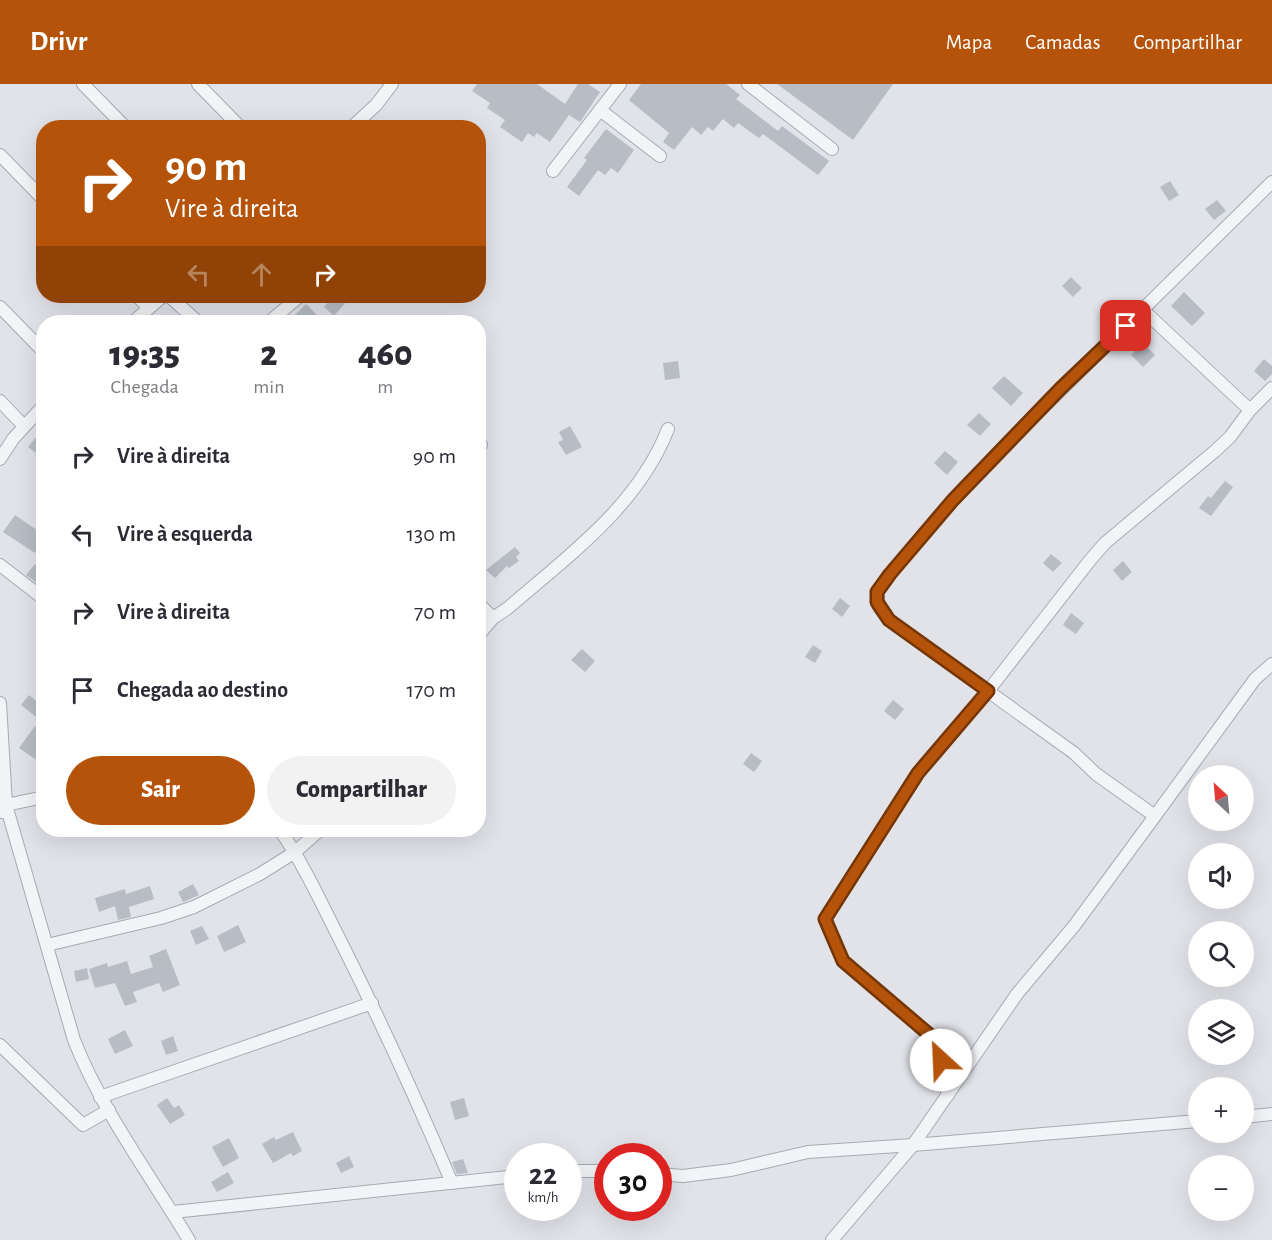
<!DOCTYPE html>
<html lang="pt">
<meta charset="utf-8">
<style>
body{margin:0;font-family:"Alegreya Sans",sans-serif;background:#f2f2f3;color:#2b2b33;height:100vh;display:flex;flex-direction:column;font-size:22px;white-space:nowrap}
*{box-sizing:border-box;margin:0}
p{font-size:20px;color:#7c7c81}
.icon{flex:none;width:33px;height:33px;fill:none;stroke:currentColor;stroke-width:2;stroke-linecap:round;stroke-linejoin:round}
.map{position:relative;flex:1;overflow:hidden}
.panel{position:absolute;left:36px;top:231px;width:450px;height:522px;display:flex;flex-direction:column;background:#fff;border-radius:24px;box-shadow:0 6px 24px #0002}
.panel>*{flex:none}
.guide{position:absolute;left:36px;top:36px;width:450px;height:183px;border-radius:24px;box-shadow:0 6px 24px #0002;background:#b45309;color:#fff;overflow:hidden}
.needle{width:39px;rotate:334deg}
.fabs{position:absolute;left:1188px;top:681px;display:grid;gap:12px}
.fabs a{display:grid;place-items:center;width:66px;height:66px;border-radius:50%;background:#fff;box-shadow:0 6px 24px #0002;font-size:30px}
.speed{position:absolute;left:504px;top:1059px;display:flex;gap:12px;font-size:30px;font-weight:700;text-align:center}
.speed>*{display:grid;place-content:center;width:78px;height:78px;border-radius:50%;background:#fff;box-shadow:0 6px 24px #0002;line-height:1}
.speed small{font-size:15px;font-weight:400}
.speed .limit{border:9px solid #d22;background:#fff;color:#111}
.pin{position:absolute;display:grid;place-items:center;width:51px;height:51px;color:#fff;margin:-26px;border-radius:12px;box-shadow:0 3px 9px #0006}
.me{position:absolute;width:66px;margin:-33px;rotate:335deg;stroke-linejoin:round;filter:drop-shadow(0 0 4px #0008)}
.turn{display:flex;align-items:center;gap:21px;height:126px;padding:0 30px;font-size:27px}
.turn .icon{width:78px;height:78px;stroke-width:2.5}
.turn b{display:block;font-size:42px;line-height:51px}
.lanes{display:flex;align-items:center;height:57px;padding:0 30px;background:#0003;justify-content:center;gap:30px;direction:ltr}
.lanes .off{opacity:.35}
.eta{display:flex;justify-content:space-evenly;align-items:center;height:102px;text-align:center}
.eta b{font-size:36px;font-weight:800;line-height:42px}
.action{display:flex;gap:12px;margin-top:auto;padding:12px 30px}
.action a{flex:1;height:69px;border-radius:36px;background:#b45309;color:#fff;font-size:24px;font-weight:800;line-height:69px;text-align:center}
.action a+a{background:#f2f2f3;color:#2b2b33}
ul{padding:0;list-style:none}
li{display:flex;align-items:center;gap:18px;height:78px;padding:0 30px}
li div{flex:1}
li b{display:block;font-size:22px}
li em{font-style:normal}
header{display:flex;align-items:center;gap:36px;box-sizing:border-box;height:84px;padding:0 30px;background:#b45309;color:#fff}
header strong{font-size:28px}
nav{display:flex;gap:33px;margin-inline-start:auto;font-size:21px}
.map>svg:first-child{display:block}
.building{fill:#b8bcc5}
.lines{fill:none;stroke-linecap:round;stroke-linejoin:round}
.street-casing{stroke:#a6aab3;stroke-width:14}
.street{stroke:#f3f4f7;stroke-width:12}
.route-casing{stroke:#753606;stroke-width:15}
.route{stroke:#b45309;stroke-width:10}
</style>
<header>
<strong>Drivr</strong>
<nav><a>Mapa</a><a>Camadas</a><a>Compartilhar</a></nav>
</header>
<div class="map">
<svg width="1272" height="1156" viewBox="0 0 1272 1156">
<rect width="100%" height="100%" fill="#e1e3e9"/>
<g class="building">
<path d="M 477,0 L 537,0 L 565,20 L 578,0 L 588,0 L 600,8 L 580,38 L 569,31 L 550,58 L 537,49 L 534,53 L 528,49 L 522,58 L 500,43 L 505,36 L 487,24 L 490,19 L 472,7 Z"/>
<path d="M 641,0 L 726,0 L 740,11 L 736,15 L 748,24 L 778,47 L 782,42 L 829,77 L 818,91 L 763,50 L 759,54 L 738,39 L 734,44 L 723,35 L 713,47 L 708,43 L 701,51 L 692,43 L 674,66 L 663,58 L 669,49 L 629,16 Z"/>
<path d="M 777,0 L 893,0 L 853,56 Z"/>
<path d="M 606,45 L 634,66 L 618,89 L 611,84 L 605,91 L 598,86 L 579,112 L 567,103 L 587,76 L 584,74 Z"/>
<path d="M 1170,97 L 1179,111 L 1169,117 L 1160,103 Z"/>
<path d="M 1217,116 L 1226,127 L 1214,136 L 1205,125 Z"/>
<path d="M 1071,193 L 1082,204 L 1073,213 L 1062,202 Z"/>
<path d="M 1184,208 L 1205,229 L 1192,242 L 1171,222 Z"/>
<path d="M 334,212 L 351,212 L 334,232 L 324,223 Z"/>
<path d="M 306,220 L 324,238 L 302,238 L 295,231 Z"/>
<path d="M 1143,259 L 1155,271 L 1143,283 L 1131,271 Z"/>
<path d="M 1264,275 L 1272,282 L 1272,290 L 1265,297 L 1254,287 Z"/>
<path d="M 678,277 L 680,294 L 665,296 L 663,279 Z"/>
<path d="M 1004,292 L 1023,309 L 1011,322 L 992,304 Z"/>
<path d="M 979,329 L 991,340 L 980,352 L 967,341 Z"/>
<path d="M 570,342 L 582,363 L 566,371 L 558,358 L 563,356 L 559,348 Z"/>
<path d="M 37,352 L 44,357 L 44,375 L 28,363 Z"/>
<path d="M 945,367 L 958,378 L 947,391 L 934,379 Z"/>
<path d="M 1225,397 L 1233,403 L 1211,432 L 1199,424 L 1208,412 L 1211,414 Z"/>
<path d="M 15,431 L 44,451 L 44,457 L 35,469 L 3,448 Z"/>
<path d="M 515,463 L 520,469 L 516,473 L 519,477 L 509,484 L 507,482 L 495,494 L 486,486 Z"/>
<path d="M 1051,470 L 1062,479 L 1053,488 L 1043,479 Z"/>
<path d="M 1123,477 L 1132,488 L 1122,497 L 1113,486 Z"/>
<path d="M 35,480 L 44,487 L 44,504 L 26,491 Z"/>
<path d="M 840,514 L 850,522 L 842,533 L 832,525 Z"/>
<path d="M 1071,529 L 1084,539 L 1076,550 L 1063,541 Z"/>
<path d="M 813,561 L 822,567 L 815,579 L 805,573 Z"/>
<path d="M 582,565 L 595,577 L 585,588 L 571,576 Z"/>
<path d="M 29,611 L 44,623 L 36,633 L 21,621 Z"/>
<path d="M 893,616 L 904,625 L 895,636 L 884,627 Z"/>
<path d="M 35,642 L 44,649 L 44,672 L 39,669 L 35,675 L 19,664 Z"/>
<path d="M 751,669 L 762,677 L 754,688 L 743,680 Z"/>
<path d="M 193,800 L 199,811 L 183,818 L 178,808 Z"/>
<path d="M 150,802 L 154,815 L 129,823 L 131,833 L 118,836 L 115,822 L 99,828 L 95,814 L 125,805 L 126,810 Z"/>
<path d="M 238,841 L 246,858 L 224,868 L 217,852 Z"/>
<path d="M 202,842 L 209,855 L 196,861 L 190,847 Z"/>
<path d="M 166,865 L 180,901 L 163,908 L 159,899 L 133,908 L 137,918 L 125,922 L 115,899 L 95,904 L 89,885 L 107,879 L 108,883 L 127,877 L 131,890 L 153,883 L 149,872 Z"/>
<path d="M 87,884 L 89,895 L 76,898 L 74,887 Z"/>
<path d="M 125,946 L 133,962 L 115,970 L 108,955 Z"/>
<path d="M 173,952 L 178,967 L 166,971 L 161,957 Z"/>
<path d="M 167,1014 L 174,1024 L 179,1021 L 185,1031 L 170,1040 L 157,1021 Z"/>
<path d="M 464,1014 L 469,1032 L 455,1036 L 450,1018 Z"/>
<path d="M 293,1048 L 302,1067 L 293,1072 L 291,1069 L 273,1079 L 262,1060 L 274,1053 L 276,1056 Z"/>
<path d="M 229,1054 L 239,1074 L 223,1083 L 212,1063 Z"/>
<path d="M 349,1072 L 354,1083 L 341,1089 L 336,1079 Z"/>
<path d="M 463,1075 L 468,1089 L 457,1090 L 452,1078 Z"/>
<path d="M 228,1088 L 234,1099 L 217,1108 L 211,1098 Z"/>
</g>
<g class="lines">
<g class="street-casing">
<g id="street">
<path d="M 83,0 L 126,44"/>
<path d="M 198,0 L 241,44"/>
<path d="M 748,0 L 832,65"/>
<path d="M 600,26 L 660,72"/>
<path d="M 351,44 L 376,21 L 392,0"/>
<path d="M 0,71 L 44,116"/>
<path d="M 553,87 L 620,0"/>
<path d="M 137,212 L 149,224"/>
<path d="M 169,212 L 198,238"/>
<path d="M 0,223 L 44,268"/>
<path d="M 1143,226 L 1250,326"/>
<path d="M 133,238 L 163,212"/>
<path d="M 269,238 L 300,212"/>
<path d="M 0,317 L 24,342"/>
<path d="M 478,363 L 481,361"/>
<path d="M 0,375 L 13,355 L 44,321"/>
<path d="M 0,481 L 44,515"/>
<path d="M 478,519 L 493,534"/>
<path d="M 478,552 L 493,534 L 508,524 C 568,472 638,422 668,345"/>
<path d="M 0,619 L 6,721 L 74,956 C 102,1027 150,1091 189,1156"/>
<path d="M 2,728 L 6,721 L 44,713"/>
<path d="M 1155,732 L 1255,595 L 1272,580"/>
<path d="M 280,746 C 305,782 323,823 343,862 C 382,940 418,1019 452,1099"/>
<path d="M 47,861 L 161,834 L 194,823 L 260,790 L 295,768 L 320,746"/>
<path d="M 0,961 L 83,1041 L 109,1026"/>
<path d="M 948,1011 L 938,958 L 843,877 L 825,835 L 918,689 L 988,607 L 1091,475 L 1105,459 L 1215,367 L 1230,353 L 1250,326 L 1272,304"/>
<path d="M 100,1013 L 372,919"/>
<path d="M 1244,1033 L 1272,1030"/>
<path d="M 568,1087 L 608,1087"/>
<path d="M 658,1090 L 683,1092 L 731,1086 L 808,1068 L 913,1061 L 1198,1037"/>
<path d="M 173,1128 L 518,1092"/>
<path d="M 832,1156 L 913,1061 L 1017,910 L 1074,842 L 1155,732 L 1096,690 L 1074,669 L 889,536 L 879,523 L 877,508 L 890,490 L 953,416 L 1009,357 L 1272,98"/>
</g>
</g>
<use href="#street" class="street"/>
</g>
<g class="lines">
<g class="route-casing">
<path id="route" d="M 941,976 L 938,958 L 843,877 L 825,835 L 918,689 L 988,607 L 889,536 L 877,518 L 877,508 L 890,490 L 953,416 L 1061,304 L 1126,242"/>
</g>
<use href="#route" class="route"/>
</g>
</svg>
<div class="fabs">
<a><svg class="needle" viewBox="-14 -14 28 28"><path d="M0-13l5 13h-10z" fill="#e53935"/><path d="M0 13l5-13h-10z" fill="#7c7c81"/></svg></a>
<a><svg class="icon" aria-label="sound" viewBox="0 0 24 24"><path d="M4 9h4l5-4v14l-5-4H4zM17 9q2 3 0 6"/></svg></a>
<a><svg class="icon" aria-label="search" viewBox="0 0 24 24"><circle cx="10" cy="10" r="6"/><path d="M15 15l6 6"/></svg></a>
<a><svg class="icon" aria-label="layers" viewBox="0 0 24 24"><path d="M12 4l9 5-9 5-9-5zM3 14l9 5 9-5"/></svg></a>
<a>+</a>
<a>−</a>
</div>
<div class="speed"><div>22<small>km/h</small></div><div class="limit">30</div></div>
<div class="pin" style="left:1126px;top:242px;background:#d93025"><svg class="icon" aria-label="arrive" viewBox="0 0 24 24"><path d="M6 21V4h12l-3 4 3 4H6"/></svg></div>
<svg class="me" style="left:941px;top:976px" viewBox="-20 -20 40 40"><circle r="19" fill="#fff"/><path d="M0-13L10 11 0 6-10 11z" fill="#b45309"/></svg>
<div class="guide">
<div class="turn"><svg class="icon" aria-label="right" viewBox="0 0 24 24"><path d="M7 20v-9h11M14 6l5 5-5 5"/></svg><div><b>90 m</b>Vire à direita</div></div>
<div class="lanes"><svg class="icon off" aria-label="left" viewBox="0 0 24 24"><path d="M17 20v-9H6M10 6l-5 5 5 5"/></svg><svg class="icon off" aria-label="ahead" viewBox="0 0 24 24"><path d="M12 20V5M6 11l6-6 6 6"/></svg><svg class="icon" aria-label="right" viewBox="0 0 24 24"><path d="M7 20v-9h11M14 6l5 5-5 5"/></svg></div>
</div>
<section class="panel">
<div class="eta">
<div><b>19:35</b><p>Chegada</p></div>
<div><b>2</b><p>min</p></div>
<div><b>460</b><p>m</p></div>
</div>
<ul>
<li><svg class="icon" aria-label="right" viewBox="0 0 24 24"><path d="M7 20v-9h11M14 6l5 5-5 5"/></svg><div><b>Vire à direita</b></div><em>90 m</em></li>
<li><svg class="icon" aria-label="left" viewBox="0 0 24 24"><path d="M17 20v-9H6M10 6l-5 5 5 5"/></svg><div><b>Vire à esquerda</b></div><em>130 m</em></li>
<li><svg class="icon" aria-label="right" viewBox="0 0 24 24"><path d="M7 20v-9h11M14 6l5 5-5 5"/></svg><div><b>Vire à direita</b></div><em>70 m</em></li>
<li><svg class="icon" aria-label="arrive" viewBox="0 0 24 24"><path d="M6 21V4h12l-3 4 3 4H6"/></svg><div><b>Chegada ao destino</b></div><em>170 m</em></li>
</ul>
<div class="action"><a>Sair</a><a>Compartilhar</a></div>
</section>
</div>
